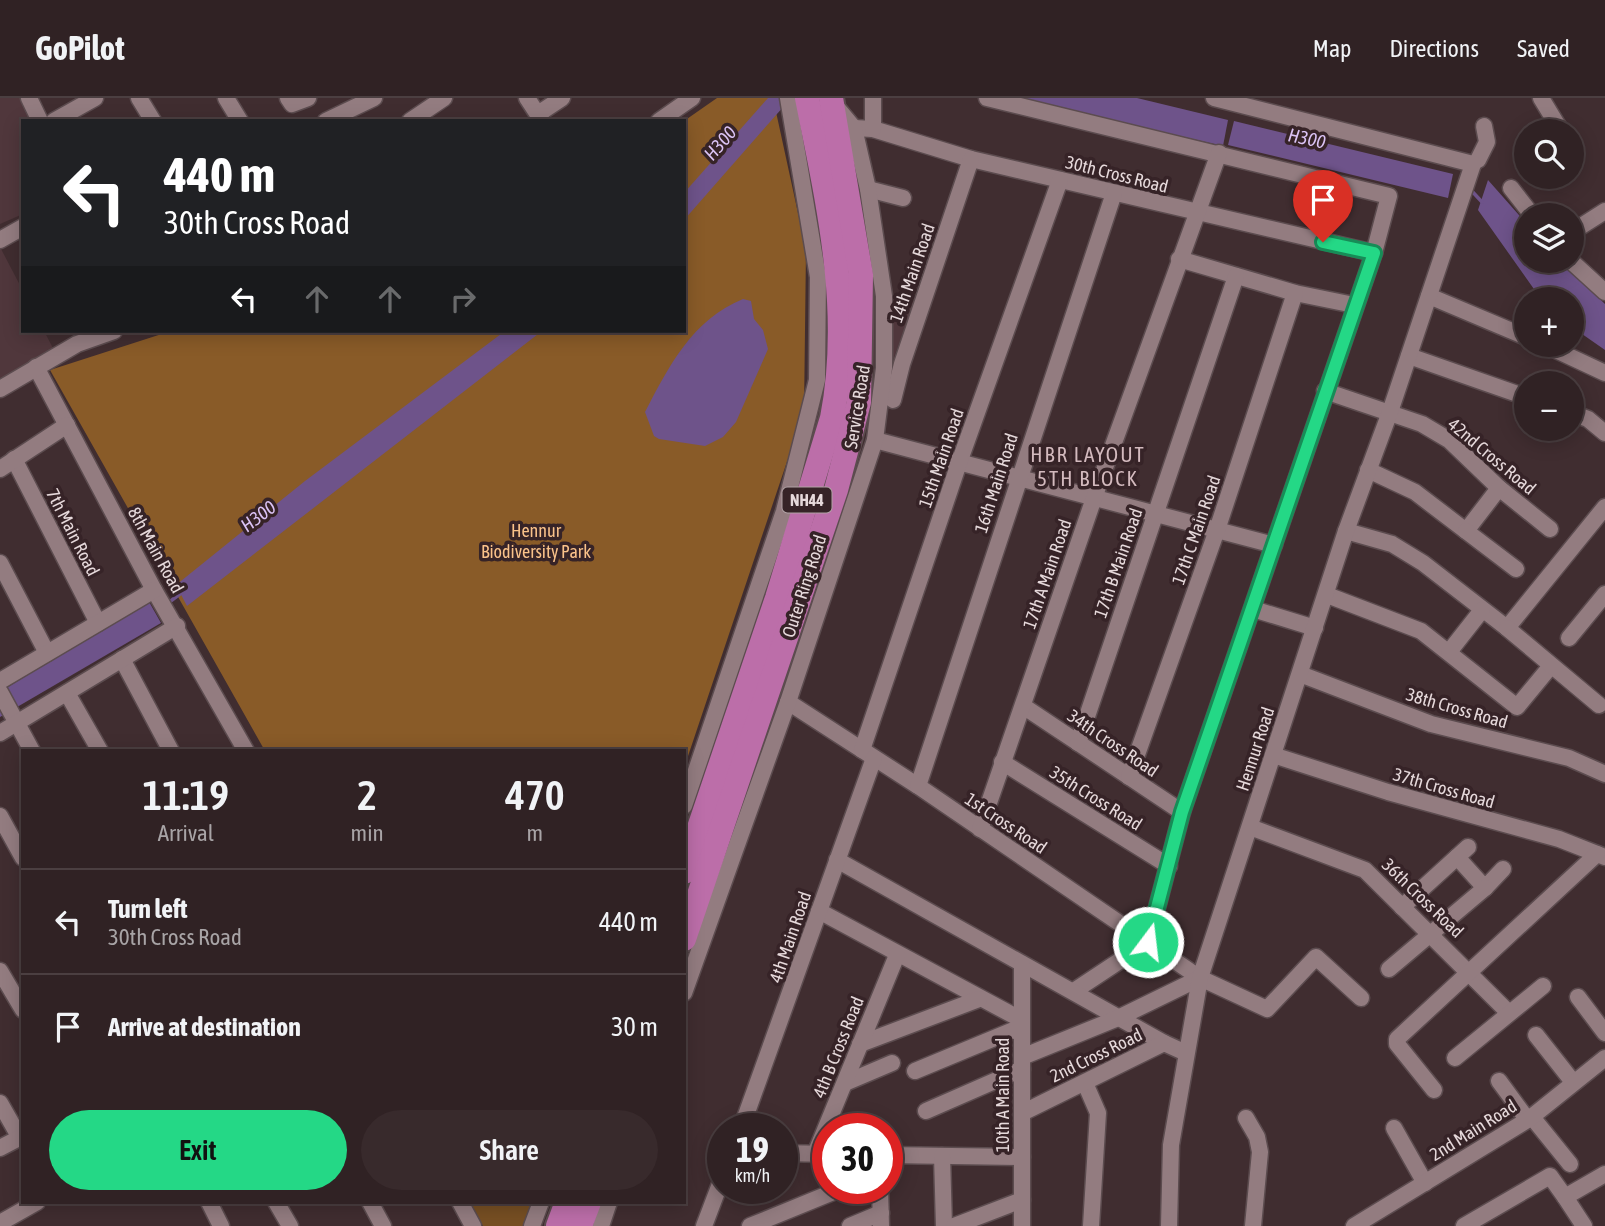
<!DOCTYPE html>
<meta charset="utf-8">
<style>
body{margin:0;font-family:"Asap Condensed",sans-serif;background:#382a2c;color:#f1f3f6;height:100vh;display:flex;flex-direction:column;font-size:26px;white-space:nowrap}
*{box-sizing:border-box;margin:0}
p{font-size:23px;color:#a8a4a6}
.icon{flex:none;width:38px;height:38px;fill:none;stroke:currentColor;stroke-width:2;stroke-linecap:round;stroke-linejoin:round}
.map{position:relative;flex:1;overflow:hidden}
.side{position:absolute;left:21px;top:651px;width:665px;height:455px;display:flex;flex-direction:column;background:#302224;border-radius:0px;box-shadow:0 4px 18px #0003,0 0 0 2px #4b3f41}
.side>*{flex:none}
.top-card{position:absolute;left:21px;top:21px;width:665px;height:214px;border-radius:0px;box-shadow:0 4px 18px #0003,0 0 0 2px #4b3f41;background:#202124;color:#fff;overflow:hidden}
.controls{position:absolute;left:1514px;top:21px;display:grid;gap:14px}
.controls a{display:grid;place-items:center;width:70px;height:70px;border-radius:50%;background:#302224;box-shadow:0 4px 18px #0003,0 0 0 2px #4b3f41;font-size:35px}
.speed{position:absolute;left:707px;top:1015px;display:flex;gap:14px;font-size:35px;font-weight:700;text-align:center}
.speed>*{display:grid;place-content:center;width:91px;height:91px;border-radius:50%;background:#302224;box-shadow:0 4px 18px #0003,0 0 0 2px #4b3f41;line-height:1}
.speed small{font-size:18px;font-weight:400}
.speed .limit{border:10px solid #d22;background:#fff;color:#111}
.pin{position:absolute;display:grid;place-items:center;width:60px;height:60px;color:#fff;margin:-72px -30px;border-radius:50% 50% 50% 0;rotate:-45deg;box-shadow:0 0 7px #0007}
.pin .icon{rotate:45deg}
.me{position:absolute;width:77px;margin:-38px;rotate:15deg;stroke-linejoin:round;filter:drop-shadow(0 0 5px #0008)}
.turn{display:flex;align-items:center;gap:24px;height:147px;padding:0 28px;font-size:32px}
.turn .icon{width:91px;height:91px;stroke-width:2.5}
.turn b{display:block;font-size:49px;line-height:60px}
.lanes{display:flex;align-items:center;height:66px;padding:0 28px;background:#0003;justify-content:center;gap:35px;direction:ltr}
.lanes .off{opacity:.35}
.eta{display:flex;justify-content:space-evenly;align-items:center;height:119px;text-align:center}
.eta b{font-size:42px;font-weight:600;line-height:49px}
.button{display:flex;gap:14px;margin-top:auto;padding:14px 28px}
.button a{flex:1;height:80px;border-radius:42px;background:#24d886;color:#111;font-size:28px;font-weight:600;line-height:80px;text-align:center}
.button a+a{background:#382a2c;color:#f1f3f6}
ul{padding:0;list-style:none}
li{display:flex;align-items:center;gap:21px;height:105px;padding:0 28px;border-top:2px solid #4b3f41}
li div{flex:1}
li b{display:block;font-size:26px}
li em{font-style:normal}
header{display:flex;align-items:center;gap:42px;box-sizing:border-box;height:98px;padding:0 35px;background:#302224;border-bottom:2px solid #4b3f41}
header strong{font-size:33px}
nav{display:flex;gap:38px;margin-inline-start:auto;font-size:24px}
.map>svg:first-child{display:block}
.built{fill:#50373c}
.green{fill:#774f23}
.forest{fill:#895b28}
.water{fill:#6e538a}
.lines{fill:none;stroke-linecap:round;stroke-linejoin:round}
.stream{stroke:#6e538a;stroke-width:3.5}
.minor-casing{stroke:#5c4c4f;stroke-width:19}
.highway-casing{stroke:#5c4c4f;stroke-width:28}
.minor{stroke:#937c80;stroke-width:16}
.highway{stroke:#bc6ea9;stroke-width:24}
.route-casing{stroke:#178c57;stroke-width:18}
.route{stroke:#24d886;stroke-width:12}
.labels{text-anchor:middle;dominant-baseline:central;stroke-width:7;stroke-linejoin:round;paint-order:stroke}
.shield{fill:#362327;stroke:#b1a2a5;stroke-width:2}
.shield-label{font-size:16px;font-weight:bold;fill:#e6d9db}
.street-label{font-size:18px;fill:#e6d9db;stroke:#362327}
.park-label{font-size:18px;fill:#fac28a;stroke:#362327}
.water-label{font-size:19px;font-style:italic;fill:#dbc3f5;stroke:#362327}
.quarter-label{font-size:21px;letter-spacing:2px;fill:#d3babe;stroke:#362327}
</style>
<header>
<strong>GoPilot</strong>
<nav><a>Map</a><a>Directions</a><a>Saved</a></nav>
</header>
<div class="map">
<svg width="1605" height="1128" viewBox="0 0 1605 1128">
<rect width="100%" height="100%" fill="#402d30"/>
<g class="built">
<path d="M 0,0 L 22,0 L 32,23 L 23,23 L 23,116 L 0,126 Z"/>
<path d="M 0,149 L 23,193 L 23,233 L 44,233 L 54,252 L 0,285 Z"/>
<path d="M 888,195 L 914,204 L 893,262 Z"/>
</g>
<path class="green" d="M 470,1104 L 537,1104 L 528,1128 L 483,1128 Z"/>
<path class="forest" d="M 717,0 L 773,0 L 806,152 L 804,313 L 684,670 L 684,653 L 265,653 L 50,272 L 171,233 L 684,233 L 684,23 Z"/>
<g class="water">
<path d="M 768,0 L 781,0 L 784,8 L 684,122 L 684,95 Z"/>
<path d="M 1015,0 L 1137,0 L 1228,22 L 1223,48 Z"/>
<path d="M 1234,23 L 1453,76 L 1448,100 L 1228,47 Z"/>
<path d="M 1488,82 L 1526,125 L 1526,163 L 1560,163 L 1605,206 L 1605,252 L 1572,229 L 1572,201 L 1541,201 L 1478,112 Z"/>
<path d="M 743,201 L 751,203 L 754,221 L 763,232 L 768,251 L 736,324 L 723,339 L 705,348 L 659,341 L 654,338 L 645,314 C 669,268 692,222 743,201 Z"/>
<path d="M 505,233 L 542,233 L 187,508 L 176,487 L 305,383 Z"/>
<path d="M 148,502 L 161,525 L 0,619 L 0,594 Z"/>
</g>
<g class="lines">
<g class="stream">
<path d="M 1469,90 L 1482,104"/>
<path d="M 168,505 L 184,493"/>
</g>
<g class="minor-casing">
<g id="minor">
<path d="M 29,0 L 40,23"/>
<path d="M 139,0 L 153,23"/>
<path d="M 226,0 L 240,23"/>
<path d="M 288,0 L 292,6 L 308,0"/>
<path d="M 527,0 L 542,23"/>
<path d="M 987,0 L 1389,98 L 1374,155 L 1182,714 L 1148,844 L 1074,893"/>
<path d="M 1541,0 L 1561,33"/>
<path d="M 538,16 L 562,0"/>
<path d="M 54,23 L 95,0"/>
<path d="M 326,23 L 374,0"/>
<path d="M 410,23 L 444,0"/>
<path d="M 659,23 L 692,0"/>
<path d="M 854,30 L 873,31 L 971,61 L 1374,155"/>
<path d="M 873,31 L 873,0"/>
<path d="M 1572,50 L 1574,54"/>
<path d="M 1478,62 L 1487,44 L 1484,28"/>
<path d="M 1511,90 L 1532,117"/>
<path d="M 868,91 L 903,100"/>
<path d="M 1572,134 L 1605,113"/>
<path d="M 0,142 L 23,129"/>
<path d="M 1179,161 L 1295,195 L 1354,207"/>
<path d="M 1571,163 L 1605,194"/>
<path d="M 1429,198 L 1526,239"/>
<path d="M 1545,247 L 1605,275"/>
<path d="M 1409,258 L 1526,299"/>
<path d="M 36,269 L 154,492 L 246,653"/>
<path d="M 0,291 L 77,246 L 114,233"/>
<path d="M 1325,293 L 1422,326 L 1449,342 L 1499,390 L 1550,431"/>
<path d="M 893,302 L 902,266 L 971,61"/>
<path d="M 1572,315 L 1588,321 L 1605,335"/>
<path d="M 875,342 L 1274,447"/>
<path d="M 14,361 L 98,525"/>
<path d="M 0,371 L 67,327"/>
<path d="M 1368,372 L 1415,394 L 1466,433 L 1499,390"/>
<path d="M 1346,433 L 1392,446 L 1423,465 L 1507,530 L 1605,409"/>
<path d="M 1466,433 L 1516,471"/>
<path d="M 0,465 L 47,555"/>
<path d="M 1327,497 L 1421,533 L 1517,609 L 1550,569"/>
<path d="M 1253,511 L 1315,530"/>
<path d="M 1507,530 L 1599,607"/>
<path d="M 1569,540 L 1605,496"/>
<path d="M 1449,554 L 1482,512"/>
<path d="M 122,561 L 171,653"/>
<path d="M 1300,576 L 1431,626 L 1569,660 L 1605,676"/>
<path d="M 0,583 L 154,492"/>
<path d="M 0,594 L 32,653"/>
<path d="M 67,595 L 100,653"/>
<path d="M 788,604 L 918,688 L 1200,880 L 1267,911 L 1316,859 L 1361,900"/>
<path d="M 1023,608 L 1182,714"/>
<path d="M 0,635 L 177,528"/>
<path d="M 1078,645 L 1236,178"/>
<path d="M 862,652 L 959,365 L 1060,82"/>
<path d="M 1273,657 L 1388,694 L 1559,741 L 1605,759"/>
<path d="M 1002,664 L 1169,768"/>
<path d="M 1129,679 L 1217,432 L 1295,195"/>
<path d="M 918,688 L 1114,95"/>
<path d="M 684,708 L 784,413 L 817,282 L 818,179 L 788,0"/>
<path d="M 0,718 L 23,760"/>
<path d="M 1250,729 L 1365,772 L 1509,915"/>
<path d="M 980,731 L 1094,400 L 1219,55"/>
<path d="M 1457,759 L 1485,790 L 1503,771"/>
<path d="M 837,762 L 1164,945"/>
<path d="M 1402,809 L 1468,749"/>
<path d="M 819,813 L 1020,921"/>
<path d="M 1389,871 L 1485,790"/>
<path d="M 0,873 L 23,912"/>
<path d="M 684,895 L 788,604 L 875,342 L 884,270 L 884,198 L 868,91 L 854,30 L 834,6"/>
<path d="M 1578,899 L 1605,935"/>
<path d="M 1536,937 L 1573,984"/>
<path d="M 860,946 L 979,901"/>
<path d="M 1022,959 L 1118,920 L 1200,880"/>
<path d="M 1455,960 L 1543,888"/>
<path d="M 915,973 L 1021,929"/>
<path d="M 1499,983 L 1527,1021"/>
<path d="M 845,985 L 892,965"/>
<path d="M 1085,985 L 1098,1015 L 1091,1128"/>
<path d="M 1434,992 L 1397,946 L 1397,941 L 1597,756"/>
<path d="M 0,1005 L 20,1040"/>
<path d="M 926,1013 L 1022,971"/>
<path d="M 1024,1014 L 1164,945 L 1186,955"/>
<path d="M 1532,1019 L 1570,1066"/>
<path d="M 1246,1020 L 1257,1039 L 1260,1054 L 1253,1128"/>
<path d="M 1394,1030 L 1425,1085"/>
<path d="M 741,1031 L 874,660"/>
<path d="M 0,1050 L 23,1038"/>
<path d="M 782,1055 L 828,1056"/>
<path d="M 815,1056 L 897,857"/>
<path d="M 887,1057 L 1022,1059"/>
<path d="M 942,1058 L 944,1128"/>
<path d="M 880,1090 L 881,1128"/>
<path d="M 1565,1099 L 1584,1128"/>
<path d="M 209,1104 L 221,1128"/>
<path d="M 276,1104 L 290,1128"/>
<path d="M 370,1104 L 383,1128"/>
<path d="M 460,1104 L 473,1128"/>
<path d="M 0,1125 L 37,1104"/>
<path d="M 532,1128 L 541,1104"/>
<path d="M 601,1128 L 609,1104"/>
<path d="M 704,1128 L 723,1078"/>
<path d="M 750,1128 L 843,1090"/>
<path d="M 850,1128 L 881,1115"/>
<path d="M 954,1128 L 1022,1102"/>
<path d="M 1022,1128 L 1022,866"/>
<path d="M 1169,1128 L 1171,1047 L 1200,880 L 1346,433 L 1390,314 L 1473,66 L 1214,0"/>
<path d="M 1354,1128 L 1529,1021 L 1605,960"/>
<path d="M 1464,1128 L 1550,1078 L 1565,1099 L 1605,1076"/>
</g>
</g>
<g class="highway-casing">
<g id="highway">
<path d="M 684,774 L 777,500 L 832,320 C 853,212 828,106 807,0"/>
<path d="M 684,841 L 836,392 L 859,304 L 861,177 L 831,0"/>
<path d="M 558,1128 L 567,1104"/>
<path d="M 580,1128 L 589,1104"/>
</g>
</g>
<use href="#minor" class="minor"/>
<use href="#highway" class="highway"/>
</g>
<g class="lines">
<g class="route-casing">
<path id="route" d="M 1148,844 L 1182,714 L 1374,155 L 1323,144"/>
</g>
<use href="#route" class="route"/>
</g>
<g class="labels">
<rect class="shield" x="782.5" y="389.5" width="49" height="25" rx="5"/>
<g class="shield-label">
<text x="807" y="402">NH44</text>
</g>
<g class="street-label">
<text transform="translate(1117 76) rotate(14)">30th Cross Road</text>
<text transform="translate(912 175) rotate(-71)">14th Main Road</text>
<text transform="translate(857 309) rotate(-81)">Service Road</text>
<text transform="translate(1492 358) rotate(40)">42nd Cross Road</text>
<text transform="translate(941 360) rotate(-71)">15th Main Road</text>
<text transform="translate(996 385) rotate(-72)">16th Main Road</text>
<text transform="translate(1196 432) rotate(-71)">17th C Main Road</text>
<text transform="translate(73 434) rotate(63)">7th Main Road</text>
<text transform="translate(156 452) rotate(61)">8th Main Road</text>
<text transform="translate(1118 465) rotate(-71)">17th B Main Road</text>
<text transform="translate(1047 476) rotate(-71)">17th A Main Road</text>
<text transform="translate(804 488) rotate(-72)">Outer Ring Road</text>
<text transform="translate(1457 610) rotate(16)">38th Cross Road</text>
<text transform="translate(1113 645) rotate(34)">34th Cross Road</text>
<text transform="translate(1255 651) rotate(-72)">Hennur Road</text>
<text transform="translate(1444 690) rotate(16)">37th Cross Road</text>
<text transform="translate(1096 700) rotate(32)">35th Cross Road</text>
<text transform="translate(1006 725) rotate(34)">1st Cross Road</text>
<text transform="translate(1423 800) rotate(44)">36th Cross Road</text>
<text transform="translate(790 839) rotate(-71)">4th Main Road</text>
<text transform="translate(838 949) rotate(-68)">4th B Cross Road</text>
<text transform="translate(1096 957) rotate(-26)">2nd Cross Road</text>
<text transform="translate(1002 997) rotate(-90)">10th A Main Road</text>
<text transform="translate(1473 1032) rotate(-32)">2nd Main Road</text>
</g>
<g class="park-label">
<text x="536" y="432">Hennur<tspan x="536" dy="21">Biodiversity Park</tspan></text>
</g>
<g class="water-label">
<text transform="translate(1307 40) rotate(12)">H300</text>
<text transform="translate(720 45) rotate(-49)">H300</text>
<text transform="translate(258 418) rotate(-37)">H300</text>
</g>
<g class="quarter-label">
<text x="1088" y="356">HBR LAYOUT<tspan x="1088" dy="24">5TH BLOCK</tspan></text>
</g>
</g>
</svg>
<div class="controls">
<a><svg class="icon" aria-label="search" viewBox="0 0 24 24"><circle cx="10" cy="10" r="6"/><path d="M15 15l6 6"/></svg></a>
<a><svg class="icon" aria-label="layers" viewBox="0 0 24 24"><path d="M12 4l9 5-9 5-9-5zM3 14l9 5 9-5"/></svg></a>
<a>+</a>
<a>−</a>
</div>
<div class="speed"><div>19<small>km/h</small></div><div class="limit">30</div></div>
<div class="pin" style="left:1323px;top:144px;background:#d93025"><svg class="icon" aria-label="arrive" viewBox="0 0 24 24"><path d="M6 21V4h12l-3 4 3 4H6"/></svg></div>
<svg class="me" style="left:1148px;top:844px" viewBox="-20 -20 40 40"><circle r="17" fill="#24d886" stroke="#fff" stroke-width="3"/><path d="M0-11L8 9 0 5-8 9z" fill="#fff"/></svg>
<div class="top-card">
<div class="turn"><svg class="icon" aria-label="left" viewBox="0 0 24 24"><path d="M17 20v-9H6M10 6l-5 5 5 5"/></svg><div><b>440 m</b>30th Cross Road</div></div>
<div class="lanes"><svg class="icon" aria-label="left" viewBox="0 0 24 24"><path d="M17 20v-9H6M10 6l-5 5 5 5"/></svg><svg class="icon off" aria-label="ahead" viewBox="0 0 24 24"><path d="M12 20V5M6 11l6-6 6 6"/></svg><svg class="icon off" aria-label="ahead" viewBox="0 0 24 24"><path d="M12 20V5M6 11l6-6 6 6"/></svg><svg class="icon off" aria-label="right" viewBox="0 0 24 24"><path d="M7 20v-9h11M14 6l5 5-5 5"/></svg></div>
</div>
<section class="side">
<div class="eta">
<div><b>11:19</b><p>Arrival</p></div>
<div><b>2</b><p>min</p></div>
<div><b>470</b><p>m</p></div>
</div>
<ul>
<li><svg class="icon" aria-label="left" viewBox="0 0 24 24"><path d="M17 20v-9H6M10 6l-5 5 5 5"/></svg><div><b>Turn left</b><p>30th Cross Road</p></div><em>440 m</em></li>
<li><svg class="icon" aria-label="arrive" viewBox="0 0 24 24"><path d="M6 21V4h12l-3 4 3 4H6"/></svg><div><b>Arrive at destination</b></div><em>30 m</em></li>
</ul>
<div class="button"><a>Exit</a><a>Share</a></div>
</section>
</div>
